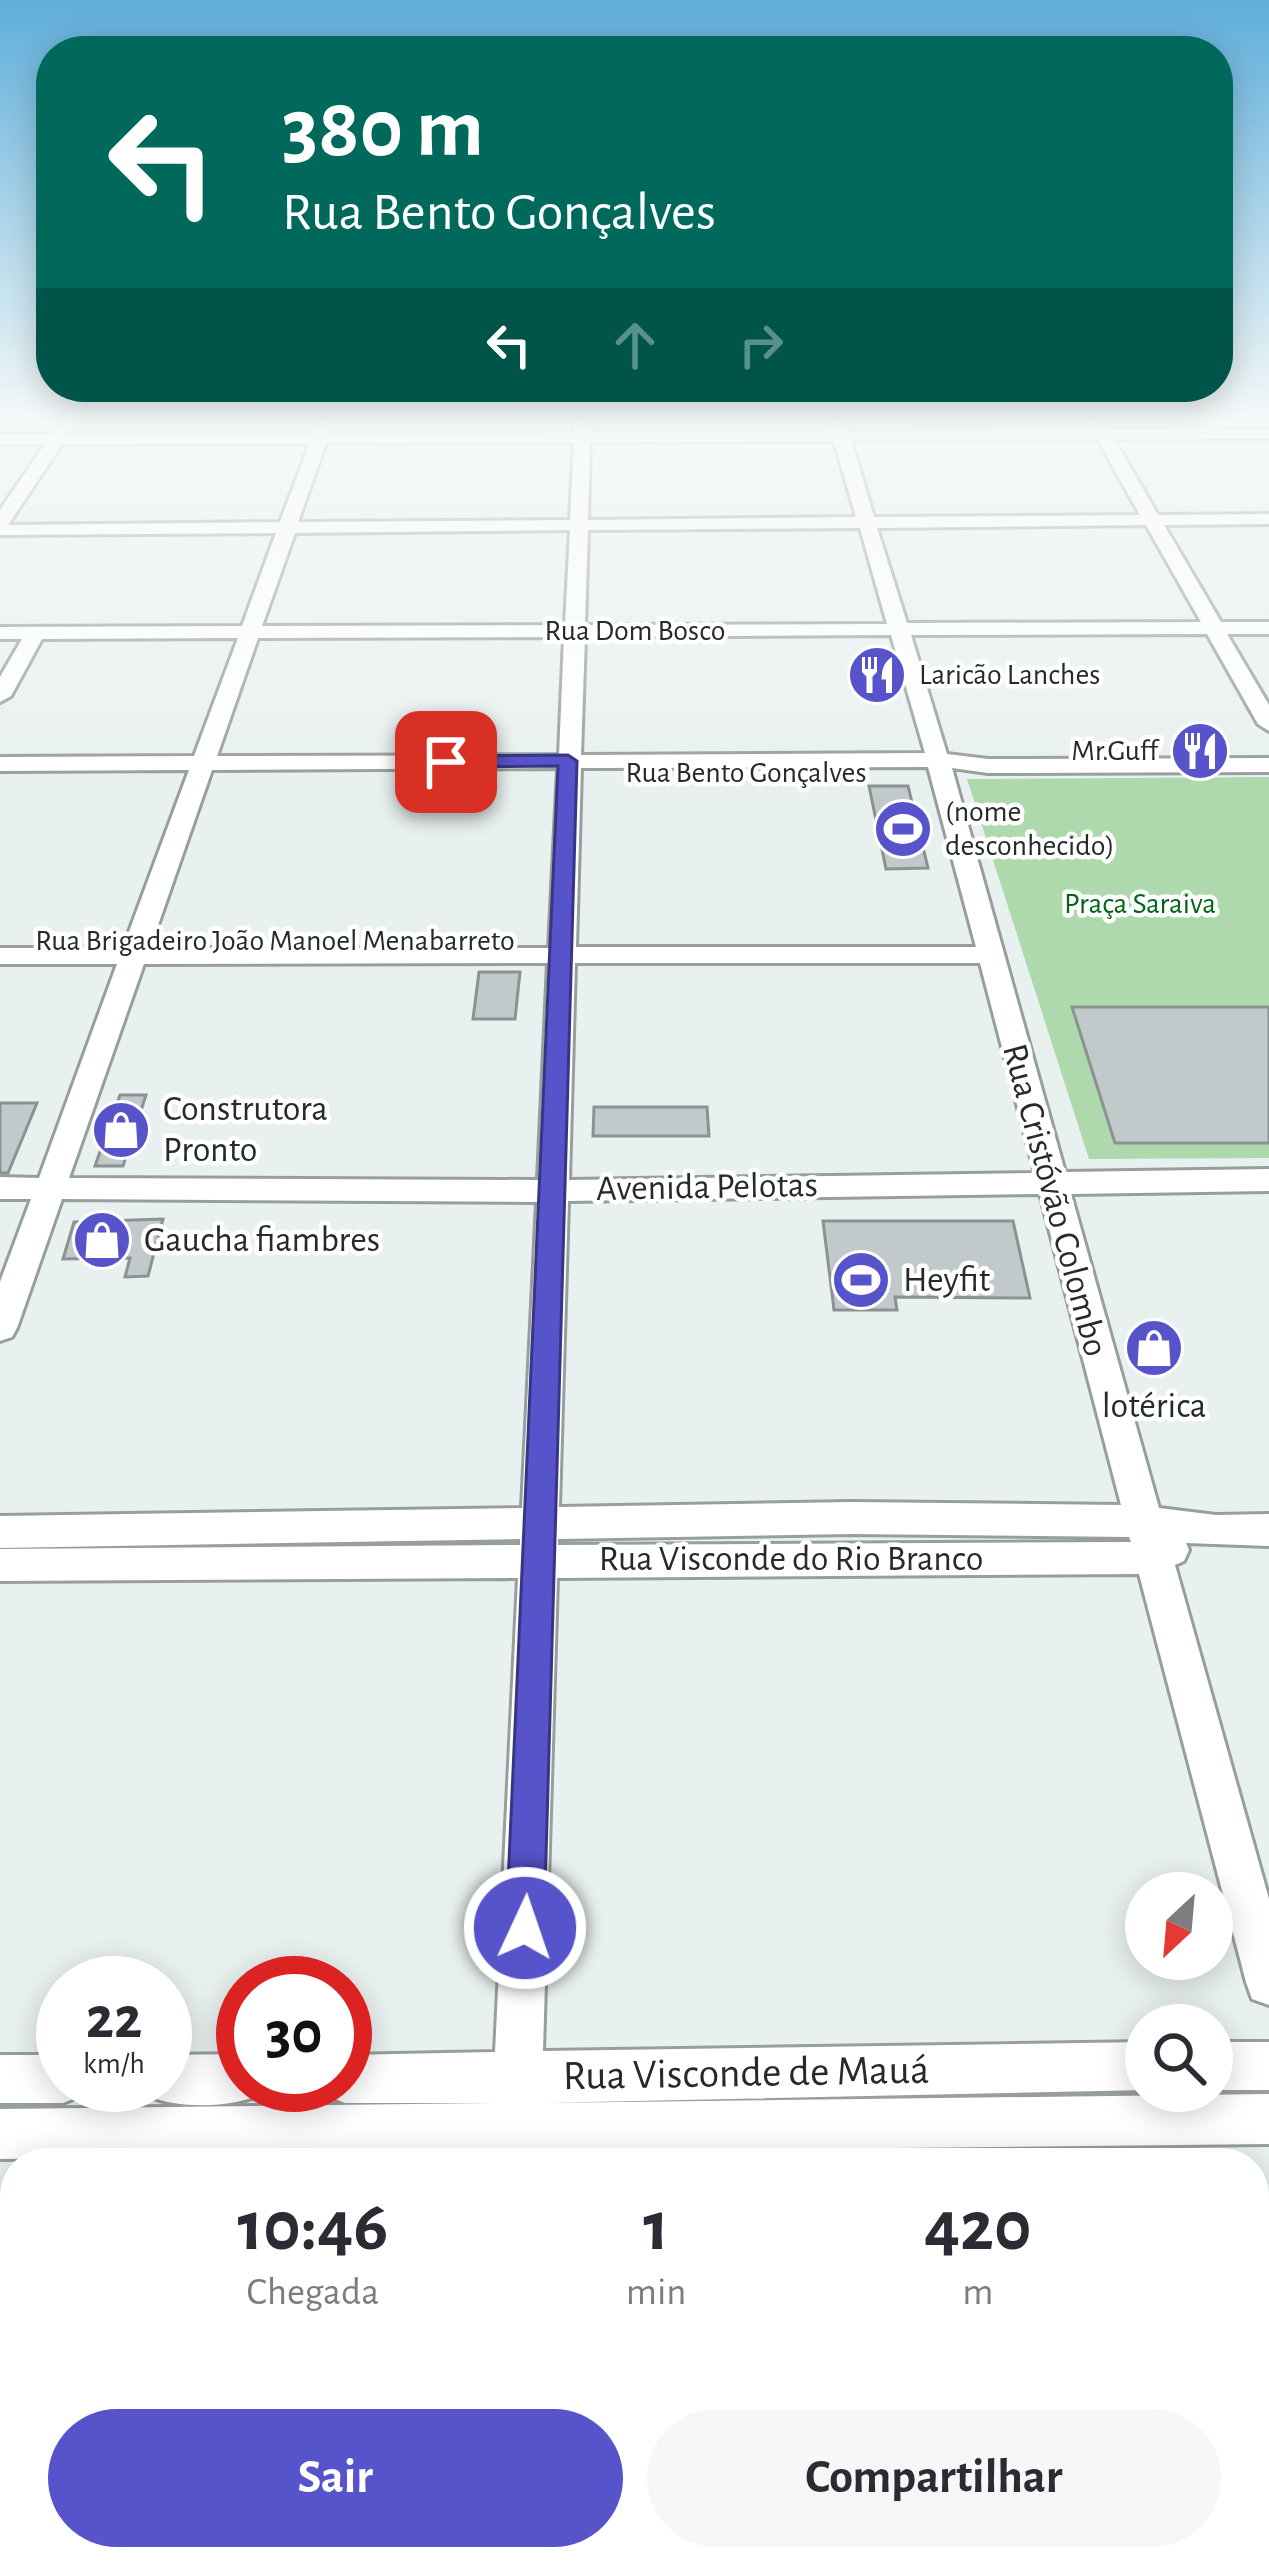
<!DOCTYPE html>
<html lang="pt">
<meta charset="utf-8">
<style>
body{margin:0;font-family:"Alegreya Sans",sans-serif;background:#f7f7f7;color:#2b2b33;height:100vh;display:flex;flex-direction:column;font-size:45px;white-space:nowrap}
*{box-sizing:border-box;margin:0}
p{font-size:39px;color:#7c7c81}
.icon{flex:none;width:66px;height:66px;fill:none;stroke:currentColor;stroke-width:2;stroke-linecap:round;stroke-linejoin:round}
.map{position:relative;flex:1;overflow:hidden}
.drawer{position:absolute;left:0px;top:2148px;width:1269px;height:423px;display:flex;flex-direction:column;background:#fff;border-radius:48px 48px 0 0;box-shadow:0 6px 30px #0003}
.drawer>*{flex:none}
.banner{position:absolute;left:36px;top:36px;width:1197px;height:366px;border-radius:48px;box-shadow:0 6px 30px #0003;background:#00695c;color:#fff;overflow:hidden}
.needle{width:78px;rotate:206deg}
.controls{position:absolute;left:1125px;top:1872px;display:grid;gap:24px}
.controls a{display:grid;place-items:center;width:108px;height:108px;border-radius:50%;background:#fff;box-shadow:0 6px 30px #0003;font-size:60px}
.speed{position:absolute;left:36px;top:1956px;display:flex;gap:24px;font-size:60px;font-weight:700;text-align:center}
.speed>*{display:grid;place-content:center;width:156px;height:156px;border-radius:50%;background:#fff;box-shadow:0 6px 30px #0003;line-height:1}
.speed small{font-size:30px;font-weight:400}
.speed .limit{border:18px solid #d22;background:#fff;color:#111}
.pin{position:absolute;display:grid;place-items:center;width:102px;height:102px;color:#fff;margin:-51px;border-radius:24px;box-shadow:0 6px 18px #0006}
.me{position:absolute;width:132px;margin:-66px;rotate:3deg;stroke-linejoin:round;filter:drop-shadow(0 0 9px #0008)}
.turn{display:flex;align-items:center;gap:42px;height:252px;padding:0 48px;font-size:54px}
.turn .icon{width:156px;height:156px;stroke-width:2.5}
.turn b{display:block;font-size:84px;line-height:102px}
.lanes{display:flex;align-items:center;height:114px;padding:0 48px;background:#0003;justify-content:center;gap:60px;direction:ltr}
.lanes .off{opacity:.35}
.eta{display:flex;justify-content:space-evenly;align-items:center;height:204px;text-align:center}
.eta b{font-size:72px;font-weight:700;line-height:84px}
.button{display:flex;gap:24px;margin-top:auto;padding:24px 48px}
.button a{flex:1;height:138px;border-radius:72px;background:#5653cb;color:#fff;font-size:48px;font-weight:700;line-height:138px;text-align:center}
.button a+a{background:#f7f7f7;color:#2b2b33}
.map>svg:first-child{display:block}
.green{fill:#aed9ad}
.building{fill:#c1c9ca;stroke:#8a9292;stroke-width:3}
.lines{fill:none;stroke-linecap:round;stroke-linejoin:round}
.minor-casing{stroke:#979f9e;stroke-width:6}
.minor{fill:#fff;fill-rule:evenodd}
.route{fill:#5653cb;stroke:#383684;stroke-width:3}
.labels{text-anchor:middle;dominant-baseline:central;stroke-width:9;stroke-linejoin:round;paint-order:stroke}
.far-street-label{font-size:30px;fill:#272a29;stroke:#fff}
.far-poi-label{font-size:30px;fill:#272a29;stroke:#fff;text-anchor:start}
.far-park-label{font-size:30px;fill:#006514;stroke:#fff}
.poi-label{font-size:36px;fill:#272a29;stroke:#fff;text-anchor:start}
.street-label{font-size:36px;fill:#272a29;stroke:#fff}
.near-street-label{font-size:42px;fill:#272a29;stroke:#fff}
</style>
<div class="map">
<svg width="1269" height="2569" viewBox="0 0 1269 2569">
<rect width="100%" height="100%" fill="#e9f1f0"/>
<path class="green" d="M 1269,777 L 1269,1158 L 1089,1159 L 967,779 Z"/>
<g class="building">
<path d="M 869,786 L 908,786 L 928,868 L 886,869 Z"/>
<path d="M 479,972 L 520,972 L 515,1019 L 473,1019 Z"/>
<path d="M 1072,1007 L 1269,1007 L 1269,1143 L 1115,1143 Z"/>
<path d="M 120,1095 L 146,1095 L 123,1166 L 95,1166 Z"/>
<path d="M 0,1103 L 37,1103 L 8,1173 L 0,1173 Z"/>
<path d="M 594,1107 L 707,1107 L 709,1136 L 593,1136 Z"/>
<path d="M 163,1219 L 148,1276 L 125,1277 L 130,1258 L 63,1259 L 74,1222 Z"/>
<path d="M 823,1221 L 1013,1221 L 1030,1298 L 895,1297 L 897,1310 L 834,1310 Z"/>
</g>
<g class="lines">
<g class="minor-casing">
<g id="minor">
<path d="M 319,419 L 333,419 L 329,433 L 574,432 L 575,419 L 591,419 L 591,432 L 832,431 L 828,419 L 844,419 L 848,431 L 1092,430 L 1086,419 L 1102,419 L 1108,430 L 1269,429 L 1269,439 L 1114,439 L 1158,515 L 1269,514 L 1269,524 L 1164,525 L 1221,622 L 1269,622 L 1269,634 L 1227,634 L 1269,705 L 1269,731 L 1258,724 L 1207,634 L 911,635 L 947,754 L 988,759 L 1269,758 L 1269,772 L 988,773 L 952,768 L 1065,1172 L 1269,1169 L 1269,1191 L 1071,1194 L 1159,1508 L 1216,1515 L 1269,1514 L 1269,1546 L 1186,1543 L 1189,1550 L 1184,1561 L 1175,1565 L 1269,1899 L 1269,2005 L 1252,1999 L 1246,1982 L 1139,1574 L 557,1578 L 543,2051 L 1146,2042 L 1146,2090 L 542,2103 L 1269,2094 L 1269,2144 L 541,2152 L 540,2163 L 490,2163 L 490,2153 L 0,2159 L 0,2109 L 493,2103 L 345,2103 L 328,2096 L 323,2085 L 345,2085 L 345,2055 L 495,2052 L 518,1578 L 0,1581 L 0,1549 L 520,1545 L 520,1539 L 0,1548 L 0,1516 L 522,1508 L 537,1202 L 62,1199 L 17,1328 L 12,1337 L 0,1341 L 0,1282 L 31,1199 L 0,1199 L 0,1177 L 39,1178 L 117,964 L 0,964 L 0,948 L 123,948 L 189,770 L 0,771 L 0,757 L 194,756 L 238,638 L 42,639 L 11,696 L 0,702 L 0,677 L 22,639 L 0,639 L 0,627 L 242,626 L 276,533 L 0,535 L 0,510 L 45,444 L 0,444 L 0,434 L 52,434 L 66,420 L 74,425 L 68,434 L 313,433 ZM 851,440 L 1098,440 L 1140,515 L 874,517 ZM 834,441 L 856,517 L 588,520 L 590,442 ZM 574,442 L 570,520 L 298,522 L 326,443 ZM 310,443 L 280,522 L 8,525 L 62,444 ZM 1146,525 L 1201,622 L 907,623 L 877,528 ZM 860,528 L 887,624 L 585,625 L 588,530 ZM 570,530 L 565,625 L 262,626 L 295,533 ZM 891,635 L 925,753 L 581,755 L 585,637 ZM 564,637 L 559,755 L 217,756 L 258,638 ZM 928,767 L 976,947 L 576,947 L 581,768 ZM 558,768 L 549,948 L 150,948 L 212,770 ZM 548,963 L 538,1180 L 69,1178 L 144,964 ZM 575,963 L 980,963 L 1035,1173 L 569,1180 ZM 1040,1194 L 1121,1505 L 851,1502 L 559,1507 L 568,1201 ZM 851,1534 L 1129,1537 L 1131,1542 L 558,1545 L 558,1539 Z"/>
<rect x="1212" y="2042" width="57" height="48"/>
<path d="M 243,2054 L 243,2085 L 264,2085 L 260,2095 C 229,2108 179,2109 148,2096 L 143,2085 L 165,2085 L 165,2055 Z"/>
<path d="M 0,2055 L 63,2055 L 63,2085 L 85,2085 L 80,2096 L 63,2103 L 0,2103 Z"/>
<rect x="471" y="2556" width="58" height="13"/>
</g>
</g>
<use href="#minor" class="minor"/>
</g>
<linearGradient id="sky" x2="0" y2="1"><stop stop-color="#5eaeda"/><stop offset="0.54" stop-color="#f5f9f8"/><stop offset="1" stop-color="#f5f9f8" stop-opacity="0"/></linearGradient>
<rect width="1269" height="778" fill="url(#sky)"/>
<path class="route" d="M 568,755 L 577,761 L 544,1928 L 538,1941 L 525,1947 L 512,1941 L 506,1928 L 558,766 L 446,767 L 436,762 L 446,756 Z"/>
<defs>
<g id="restaurant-disc" transform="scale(3)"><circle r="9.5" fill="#5653cb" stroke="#fff"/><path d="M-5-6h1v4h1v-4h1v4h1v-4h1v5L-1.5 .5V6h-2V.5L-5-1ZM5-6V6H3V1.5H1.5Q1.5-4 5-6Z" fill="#fff"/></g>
<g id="stadium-disc" transform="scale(3)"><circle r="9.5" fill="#5653cb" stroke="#fff"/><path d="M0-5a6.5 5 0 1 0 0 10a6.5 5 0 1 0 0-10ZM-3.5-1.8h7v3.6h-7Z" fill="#fff"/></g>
<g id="shop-disc" transform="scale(3)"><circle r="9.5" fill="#5653cb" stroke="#fff"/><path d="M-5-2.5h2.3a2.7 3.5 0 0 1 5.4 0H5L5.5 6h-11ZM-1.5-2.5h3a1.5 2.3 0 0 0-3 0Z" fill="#fff"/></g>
</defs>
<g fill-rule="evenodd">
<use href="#restaurant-disc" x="877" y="675"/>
<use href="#restaurant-disc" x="1200" y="751"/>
<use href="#stadium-disc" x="903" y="829"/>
<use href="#shop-disc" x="121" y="1130"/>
<use href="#shop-disc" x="102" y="1240"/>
<use href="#stadium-disc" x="861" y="1280"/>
<use href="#shop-disc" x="1154" y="1348"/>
</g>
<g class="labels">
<g class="far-street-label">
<text x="635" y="631">Rua Dom Bosco</text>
<text x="746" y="773">Rua Bento Gonçalves</text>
<text x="275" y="941">Rua Brigadeiro João Manoel Menabarreto</text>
</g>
<g class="far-poi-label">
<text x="919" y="675">Laricão Lanches</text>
<text x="1158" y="751" text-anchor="end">Mr.Guff</text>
<text x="945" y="812">(nome<tspan x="945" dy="34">desconhecido)</tspan></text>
</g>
<g class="far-park-label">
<text x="1140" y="904">Praça Saraiva</text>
</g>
<g class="poi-label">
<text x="163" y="1109">Construtora<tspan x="163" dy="41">Pronto</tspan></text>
<text x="144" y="1240">Gaucha fiambres</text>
<text x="903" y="1280">Heyfit</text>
<text x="1154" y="1406" text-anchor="middle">lotérica</text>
</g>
<g class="street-label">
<text transform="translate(707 1187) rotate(-1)">Avenida Pelotas</text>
<text transform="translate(1055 1200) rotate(75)">Rua Cristóvão Colombo</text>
<text x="791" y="1559">Rua Visconde do Rio Branco</text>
</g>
<g class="near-street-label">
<text transform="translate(746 2073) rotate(-1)">Rua Visconde de Mauá</text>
</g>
</g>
</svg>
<div class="controls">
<a><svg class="needle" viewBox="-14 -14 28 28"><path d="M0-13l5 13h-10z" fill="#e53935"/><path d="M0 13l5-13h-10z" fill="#7c7c81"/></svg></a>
<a><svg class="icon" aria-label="search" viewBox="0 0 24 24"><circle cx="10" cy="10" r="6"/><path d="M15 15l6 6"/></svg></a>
</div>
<div class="speed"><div>22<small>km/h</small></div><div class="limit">30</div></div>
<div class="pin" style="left:446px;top:762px;background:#d93025"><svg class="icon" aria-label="arrive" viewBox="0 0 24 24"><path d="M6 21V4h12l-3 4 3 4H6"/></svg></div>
<svg class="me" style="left:525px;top:1928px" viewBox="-20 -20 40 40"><circle r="17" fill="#5653cb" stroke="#fff" stroke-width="3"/><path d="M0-11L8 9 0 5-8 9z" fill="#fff"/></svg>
<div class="banner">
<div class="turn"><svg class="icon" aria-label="left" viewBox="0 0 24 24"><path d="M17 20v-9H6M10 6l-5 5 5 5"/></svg><div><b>380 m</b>Rua Bento Gonçalves</div></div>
<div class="lanes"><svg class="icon" aria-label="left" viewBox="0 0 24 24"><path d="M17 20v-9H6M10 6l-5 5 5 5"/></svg><svg class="icon off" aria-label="ahead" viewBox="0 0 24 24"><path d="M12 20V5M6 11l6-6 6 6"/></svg><svg class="icon off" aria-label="right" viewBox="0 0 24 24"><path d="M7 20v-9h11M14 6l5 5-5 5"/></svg></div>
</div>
<section class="drawer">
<div class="eta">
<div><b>10:46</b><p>Chegada</p></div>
<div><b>1</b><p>min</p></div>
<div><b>420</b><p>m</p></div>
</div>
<div class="button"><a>Sair</a><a>Compartilhar</a></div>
</section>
</div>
